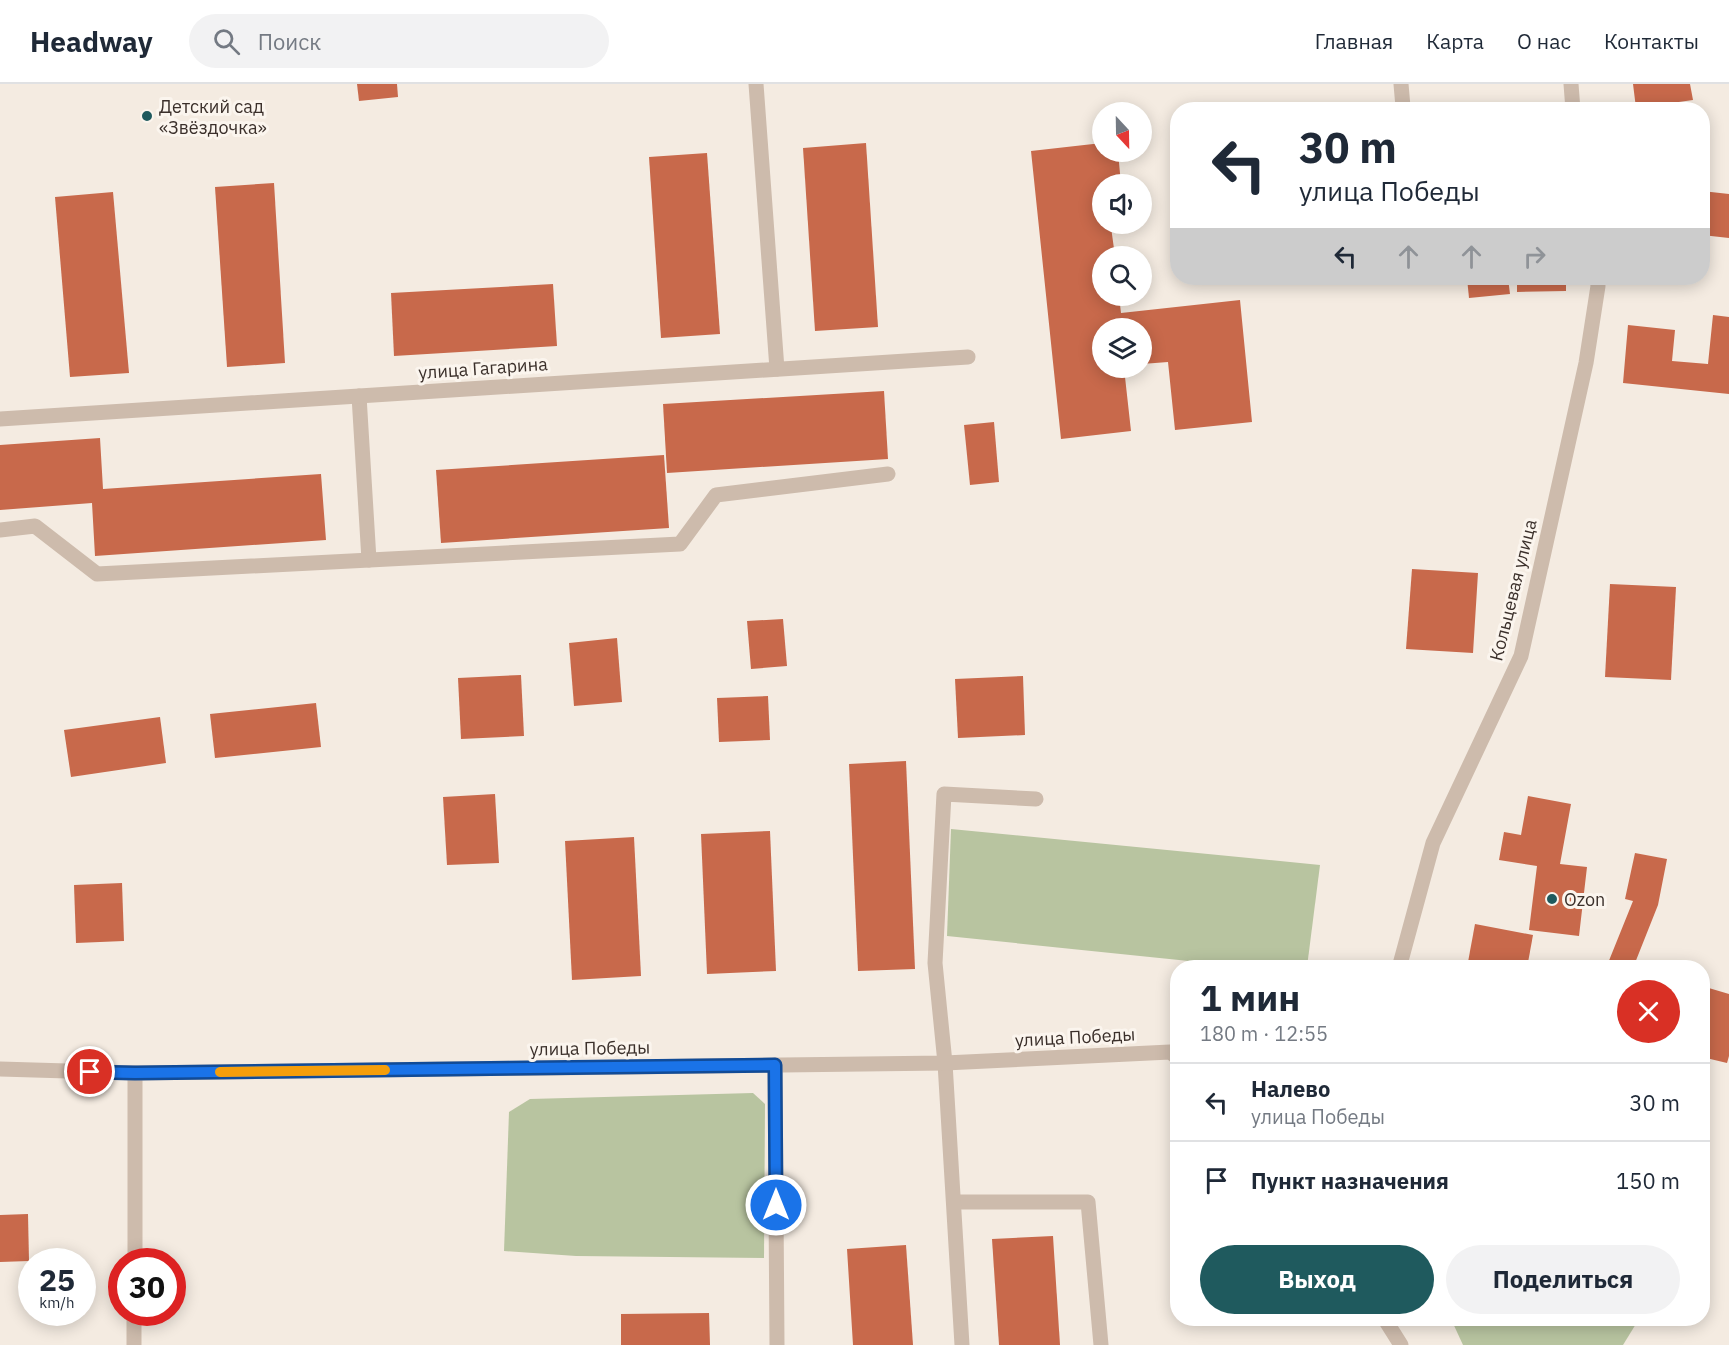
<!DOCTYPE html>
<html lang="ru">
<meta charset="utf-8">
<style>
body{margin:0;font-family:"IBM Plex Sans",sans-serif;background:#f2f2f3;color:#1f2937;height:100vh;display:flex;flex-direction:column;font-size:22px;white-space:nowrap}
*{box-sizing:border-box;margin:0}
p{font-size:20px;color:#747a83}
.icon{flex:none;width:33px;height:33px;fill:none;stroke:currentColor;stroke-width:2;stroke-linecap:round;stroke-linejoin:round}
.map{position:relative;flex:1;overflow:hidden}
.details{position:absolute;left:1170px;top:876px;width:540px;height:366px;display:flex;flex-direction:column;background:#fff;border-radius:24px;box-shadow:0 3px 15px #0003}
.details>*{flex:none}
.guide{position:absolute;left:1170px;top:18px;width:540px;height:183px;border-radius:24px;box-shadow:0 3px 15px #0003;background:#fff;color:#1f2937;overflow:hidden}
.needle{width:39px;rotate:158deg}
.controls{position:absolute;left:1092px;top:18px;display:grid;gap:12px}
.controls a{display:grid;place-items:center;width:60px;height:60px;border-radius:50%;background:#fff;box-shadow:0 3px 15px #0003;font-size:30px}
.speed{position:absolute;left:18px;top:1164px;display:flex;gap:12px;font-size:30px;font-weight:700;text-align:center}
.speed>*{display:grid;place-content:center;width:78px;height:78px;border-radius:50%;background:#fff;box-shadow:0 3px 15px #0003;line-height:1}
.speed small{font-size:15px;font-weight:400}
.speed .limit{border:9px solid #d22;background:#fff;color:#111}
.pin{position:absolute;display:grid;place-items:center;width:51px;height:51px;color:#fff;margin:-26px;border:3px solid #fff;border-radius:50%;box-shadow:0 2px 6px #0007}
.me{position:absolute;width:66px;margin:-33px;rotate:0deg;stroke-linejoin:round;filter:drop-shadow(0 0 4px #0008)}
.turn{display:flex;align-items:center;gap:21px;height:126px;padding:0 30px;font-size:27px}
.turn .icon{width:78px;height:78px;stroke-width:2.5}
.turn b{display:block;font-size:42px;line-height:51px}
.lanes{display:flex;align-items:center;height:57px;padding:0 30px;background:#0003;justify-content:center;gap:30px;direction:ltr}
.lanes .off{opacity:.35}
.round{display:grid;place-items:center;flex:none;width:63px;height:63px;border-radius:32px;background:#f2f2f3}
.summary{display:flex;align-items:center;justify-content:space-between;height:102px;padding:0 30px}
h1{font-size:36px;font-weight:700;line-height:45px}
.cta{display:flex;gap:12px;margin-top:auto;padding:12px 30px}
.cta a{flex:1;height:69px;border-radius:36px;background:#1f5a5e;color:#fff;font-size:24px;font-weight:700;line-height:69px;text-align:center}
.cta a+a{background:#f2f2f3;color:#1f2937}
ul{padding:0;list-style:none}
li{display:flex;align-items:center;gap:18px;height:78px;padding:0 30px;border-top:2px solid #e0e1e3}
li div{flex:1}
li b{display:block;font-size:22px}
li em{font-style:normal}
header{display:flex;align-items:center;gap:36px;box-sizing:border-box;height:84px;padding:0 30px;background:#fff;border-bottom:2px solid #e0e1e3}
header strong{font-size:28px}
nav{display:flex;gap:33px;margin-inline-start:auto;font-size:21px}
.search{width:420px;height:54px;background:#f2f2f3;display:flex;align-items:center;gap:15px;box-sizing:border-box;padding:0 21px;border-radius:33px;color:#747a83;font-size:22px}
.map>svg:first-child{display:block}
.green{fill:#b8c4a0}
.building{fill:#c8694b}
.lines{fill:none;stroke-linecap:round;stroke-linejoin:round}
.lane{stroke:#cdbbac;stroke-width:15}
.street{stroke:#cdbbac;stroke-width:15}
.route-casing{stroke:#114b97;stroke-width:15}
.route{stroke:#1a73e8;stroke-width:10}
.slow{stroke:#f59e0b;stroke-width:10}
.poi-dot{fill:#1f5a5e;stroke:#fbf5ee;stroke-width:2}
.labels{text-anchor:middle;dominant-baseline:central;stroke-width:6;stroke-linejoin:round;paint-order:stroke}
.poi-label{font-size:18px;fill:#3b302b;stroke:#fbf5ee;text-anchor:start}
.street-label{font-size:18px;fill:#3b302b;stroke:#fbf5ee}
</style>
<header>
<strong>Headway</strong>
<div class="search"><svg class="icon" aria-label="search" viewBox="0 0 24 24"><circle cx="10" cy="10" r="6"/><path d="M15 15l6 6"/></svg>Поиск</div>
<nav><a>Главная</a><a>Карта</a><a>О нас</a><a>Контакты</a></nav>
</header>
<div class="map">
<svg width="1729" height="1261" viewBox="0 0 1729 1261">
<rect width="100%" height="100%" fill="#f4ebe1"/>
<g class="green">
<path d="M 951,745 L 1320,781 L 1307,883 L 1247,883 L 947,852 Z"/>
<path d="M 753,1009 L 765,1020 L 764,1174 L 576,1172 L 504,1167 L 509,1028 L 530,1015 Z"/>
<path d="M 1451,1235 L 1639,1235 L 1623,1261 L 1463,1261 Z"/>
</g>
<g class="building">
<path d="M 357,0 L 397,0 L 398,13 L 359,17 Z"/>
<path d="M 1633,0 L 1690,0 L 1693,16 L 1636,24 Z"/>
<path d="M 866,59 L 878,243 L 815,247 L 803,64 Z"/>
<path d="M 1102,59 L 1102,68 L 1118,68 L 1121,100 L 1102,100 L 1102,140 L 1126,140 L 1126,141 L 1111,143 L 1115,172 L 1102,172 L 1102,212 L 1119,212 L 1121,229 L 1240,216 L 1252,338 L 1175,346 L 1168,278 L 1142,280 L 1142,244 L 1102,244 L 1102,284 L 1124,284 L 1131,347 L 1061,355 L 1031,67 Z"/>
<path d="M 707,69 L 720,250 L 661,254 L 649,73 Z"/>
<path d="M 274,99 L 285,279 L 227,283 L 215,103 Z"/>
<path d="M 1702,107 L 1729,110 L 1729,154 L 1702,151 Z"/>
<path d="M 113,108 L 129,289 L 70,293 L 55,113 Z"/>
<path d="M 1467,194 L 1508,194 L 1510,210 L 1469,214 Z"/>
<path d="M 1517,194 L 1566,194 L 1566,207 L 1517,208 Z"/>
<path d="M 553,200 L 557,262 L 394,272 L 391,209 Z"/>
<path d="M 1713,231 L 1729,233 L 1729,310 L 1623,299 L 1628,241 L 1675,246 L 1672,277 L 1708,280 Z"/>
<path d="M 884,307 L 888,375 L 667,389 L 663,320 Z"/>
<path d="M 994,338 L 999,398 L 970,401 L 964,341 Z"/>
<path d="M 100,354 L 103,405 L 321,390 L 326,456 L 95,472 L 92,419 L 0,426 L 0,361 Z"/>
<path d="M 664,371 L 669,444 L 441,459 L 436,386 Z"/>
<path d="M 1412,485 L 1478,489 L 1473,569 L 1406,565 Z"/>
<path d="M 1610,500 L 1676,503 L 1671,596 L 1605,593 Z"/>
<path d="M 783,535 L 787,582 L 751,585 L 747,537 Z"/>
<path d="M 617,554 L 622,618 L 574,622 L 569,559 Z"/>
<path d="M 521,591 L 524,652 L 461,655 L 458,594 Z"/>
<path d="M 1023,592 L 1025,651 L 958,654 L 955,595 Z"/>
<path d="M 768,612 L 770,656 L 719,658 L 717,614 Z"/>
<path d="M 316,619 L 321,663 L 215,674 L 210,630 Z"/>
<path d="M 160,633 L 166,679 L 71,693 L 64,646 Z"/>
<path d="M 906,677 L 915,885 L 858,887 L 849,680 Z"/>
<path d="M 495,710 L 499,779 L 447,781 L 443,713 Z"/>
<path d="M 1528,712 L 1571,720 L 1560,780 L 1587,783 L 1579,852 L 1529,846 L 1537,782 L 1499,776 L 1504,748 L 1521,751 Z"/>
<path d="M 770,747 L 776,887 L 707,890 L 701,750 Z"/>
<path d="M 634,753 L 641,892 L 572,896 L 565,757 Z"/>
<path d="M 1635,769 L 1667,775 L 1658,821 L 1633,884 L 1606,884 L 1633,817 L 1625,815 Z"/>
<path d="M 122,799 L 124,857 L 76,859 L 74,801 Z"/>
<path d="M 1475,840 L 1533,851 L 1527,884 L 1495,884 L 1468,878 Z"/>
<path d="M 1702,902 L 1729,910 L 1729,972 L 1727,979 L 1702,973 Z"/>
<path d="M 28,1130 L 29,1177 L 0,1178 L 0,1131 Z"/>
<path d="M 1053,1152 L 1060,1261 L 999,1261 L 992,1155 Z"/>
<path d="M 906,1161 L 913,1261 L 853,1261 L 847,1165 Z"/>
<path d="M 709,1229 L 710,1261 L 621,1261 L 621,1230 Z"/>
</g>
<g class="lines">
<g class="lane">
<path d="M 756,0 L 777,285"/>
<path d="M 1401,0 L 1403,23 L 1407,26"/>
<path d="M 359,312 L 369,476"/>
<path d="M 0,446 L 35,442 L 97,490 L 680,460 L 716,411 L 888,390"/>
<path d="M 954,1118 L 1088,1118 L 1101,1261"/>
<path d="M 962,1261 L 945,979 L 935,879 L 944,710 L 1036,715"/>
</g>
<g class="street">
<path d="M 1571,0 L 1573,26"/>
<path d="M 0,335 L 968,273"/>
<path d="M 1399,884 L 1433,759 L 1521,572 L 1586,279 L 1598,202 L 1597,194"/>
<path d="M 775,981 L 777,1261"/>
<path d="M 0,985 L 135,989 L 945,979 L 1170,968 L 1178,974"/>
<path d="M 135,1178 L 135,989"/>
<path d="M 1384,1234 L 1401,1261"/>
<path d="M 134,1261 L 134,1228"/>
</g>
</g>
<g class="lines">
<g class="route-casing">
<path id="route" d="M 90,988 L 135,989 L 775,981 L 776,1121"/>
</g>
<use href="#route" class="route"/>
<path class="slow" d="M 220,988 L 385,986"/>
</g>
<g class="poi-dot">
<circle cx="147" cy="32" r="6"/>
<circle cx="1552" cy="815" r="6"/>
</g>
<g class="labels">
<g class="poi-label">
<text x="159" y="22">Детский сад<tspan x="159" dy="21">«Звёздочка»</tspan></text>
<text x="1564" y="815">Ozon</text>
</g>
<g class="street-label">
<text transform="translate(483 284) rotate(-4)">улица Гагарина</text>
<text transform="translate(1513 506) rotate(-76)">Кольцевая улица</text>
<text transform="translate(1075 953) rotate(-3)">улица Победы</text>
<text transform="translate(590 964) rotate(-1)">улица Победы</text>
</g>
</g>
</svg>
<div class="controls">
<a><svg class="needle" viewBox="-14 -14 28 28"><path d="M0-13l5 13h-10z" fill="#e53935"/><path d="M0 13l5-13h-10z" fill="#747a83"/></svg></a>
<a><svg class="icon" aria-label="sound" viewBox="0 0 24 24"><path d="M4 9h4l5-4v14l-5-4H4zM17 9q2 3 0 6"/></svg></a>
<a><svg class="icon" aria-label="search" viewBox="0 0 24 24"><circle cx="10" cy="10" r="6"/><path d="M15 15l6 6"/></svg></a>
<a><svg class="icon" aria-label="layers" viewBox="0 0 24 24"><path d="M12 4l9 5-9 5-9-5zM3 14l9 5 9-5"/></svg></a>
</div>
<div class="speed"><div>25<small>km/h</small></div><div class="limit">30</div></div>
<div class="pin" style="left:90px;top:988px;background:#d93025"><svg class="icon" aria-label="arrive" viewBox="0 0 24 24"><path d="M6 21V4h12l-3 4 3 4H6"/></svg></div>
<svg class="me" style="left:776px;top:1121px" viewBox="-20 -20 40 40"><circle r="17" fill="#1a73e8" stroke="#fff" stroke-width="3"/><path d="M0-11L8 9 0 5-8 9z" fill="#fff"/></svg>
<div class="guide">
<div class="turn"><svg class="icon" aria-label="left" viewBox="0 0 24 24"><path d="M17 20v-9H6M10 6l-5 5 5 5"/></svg><div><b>30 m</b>улица Победы</div></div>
<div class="lanes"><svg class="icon" aria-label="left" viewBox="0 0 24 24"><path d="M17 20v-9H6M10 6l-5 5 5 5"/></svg><svg class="icon off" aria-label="ahead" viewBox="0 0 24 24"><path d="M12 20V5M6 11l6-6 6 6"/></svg><svg class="icon off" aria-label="ahead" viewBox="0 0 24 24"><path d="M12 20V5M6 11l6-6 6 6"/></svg><svg class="icon off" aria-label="right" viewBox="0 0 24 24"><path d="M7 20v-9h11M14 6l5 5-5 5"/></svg></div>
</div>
<section class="details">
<div class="summary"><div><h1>1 мин</h1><p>180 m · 12:55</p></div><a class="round" style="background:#d93025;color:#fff"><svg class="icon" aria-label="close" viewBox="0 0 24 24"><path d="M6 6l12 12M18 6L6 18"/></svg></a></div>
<ul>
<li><svg class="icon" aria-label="left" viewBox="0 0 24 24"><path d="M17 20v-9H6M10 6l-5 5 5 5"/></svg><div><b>Налево</b><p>улица Победы</p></div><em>30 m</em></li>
<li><svg class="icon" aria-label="arrive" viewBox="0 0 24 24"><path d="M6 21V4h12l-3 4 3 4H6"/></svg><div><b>Пункт назначения</b></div><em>150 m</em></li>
</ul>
<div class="cta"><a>Выход</a><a>Поделиться</a></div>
</section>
</div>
